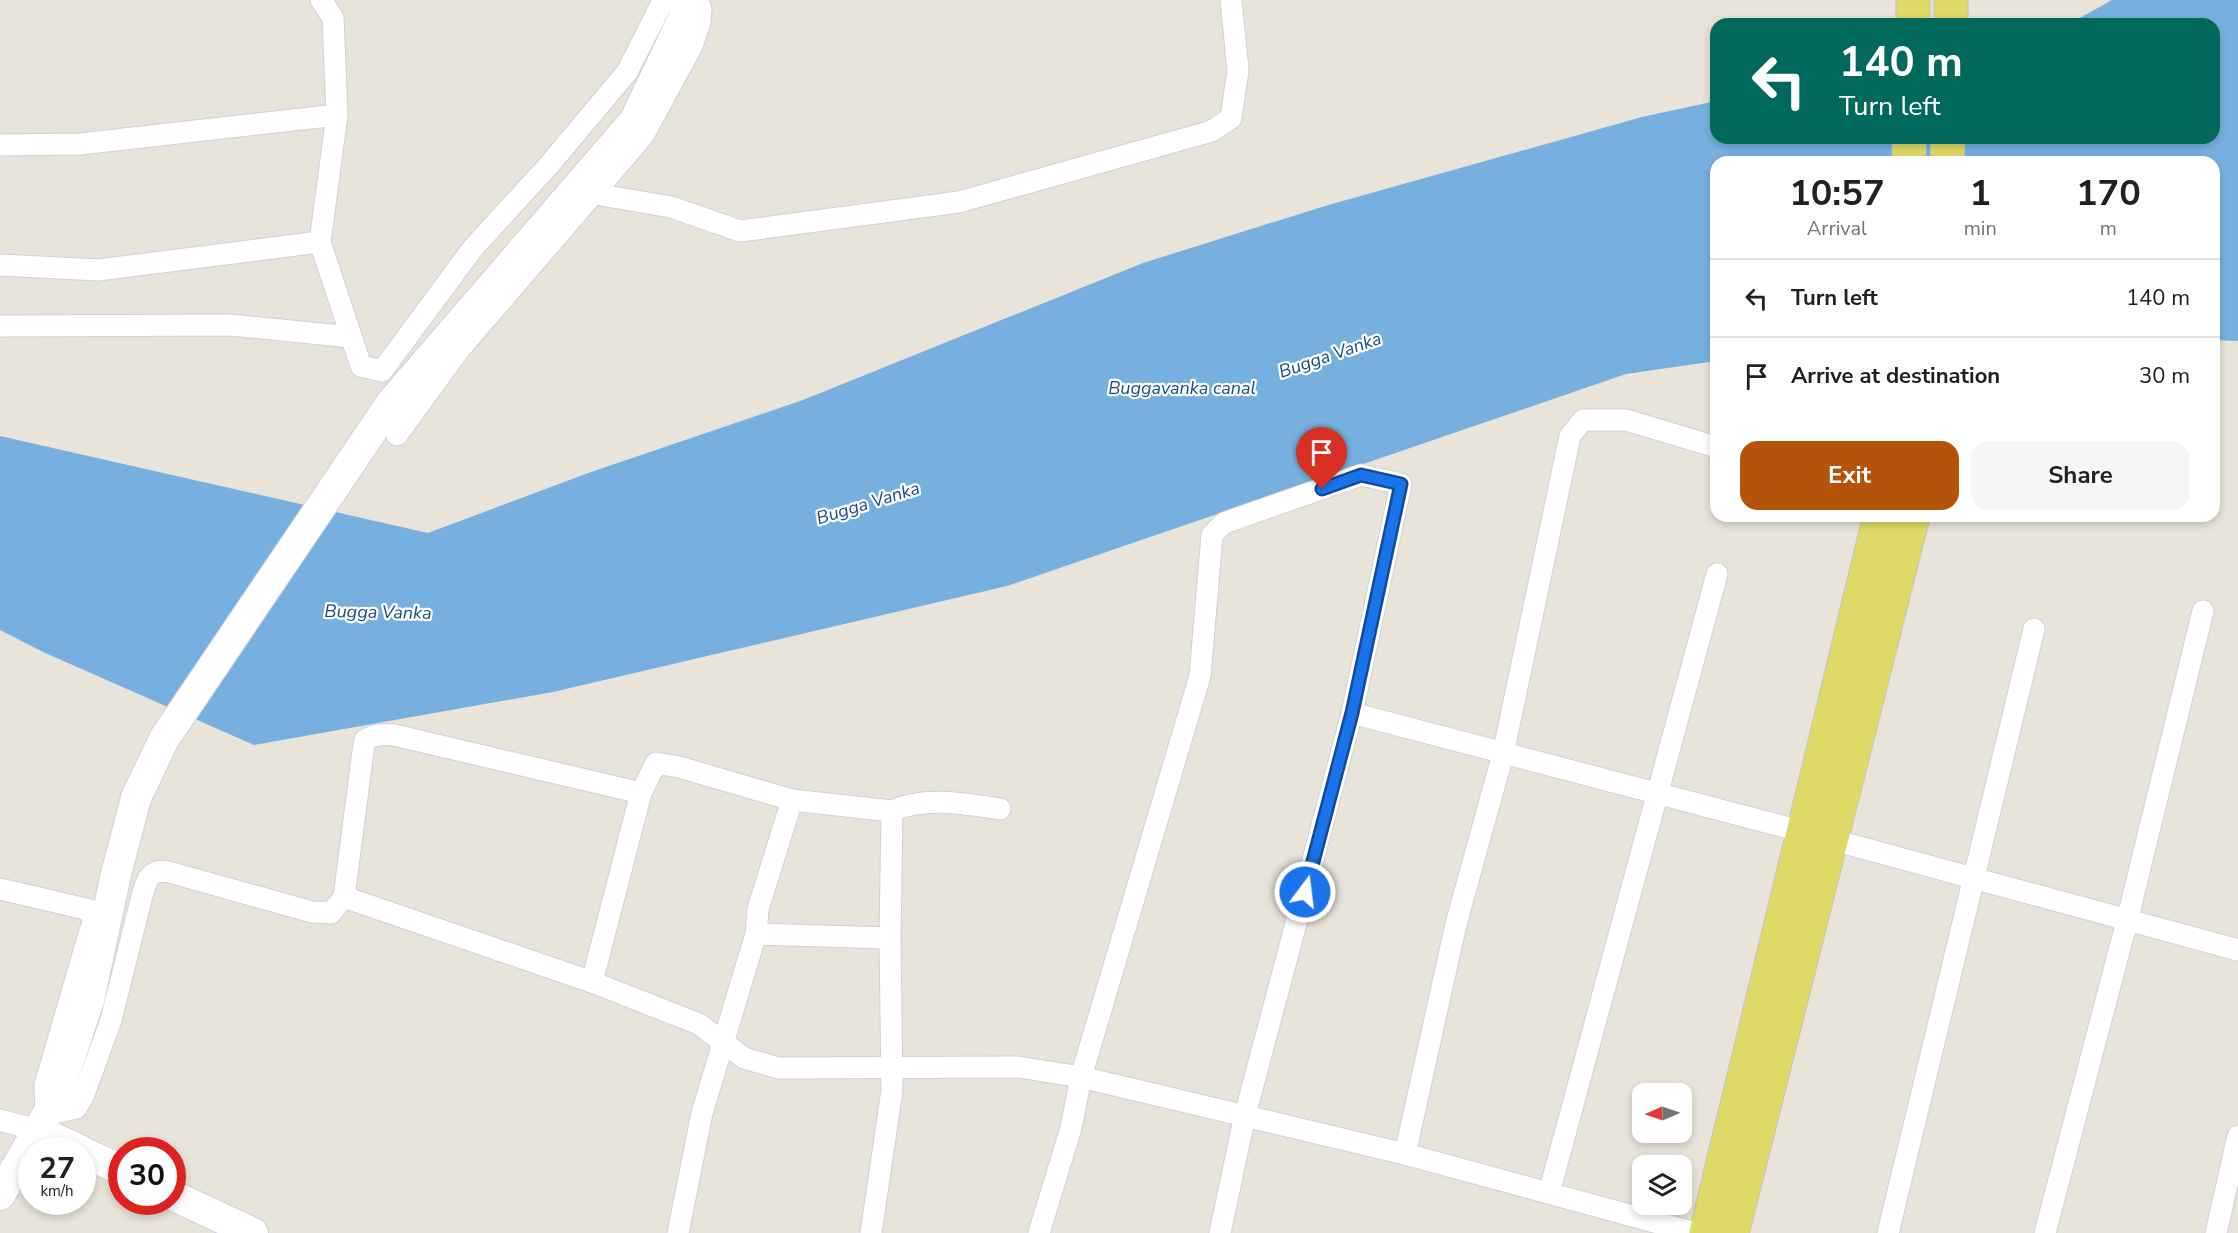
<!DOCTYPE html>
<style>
body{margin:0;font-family:"Nunito Sans",sans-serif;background:#f6f6f6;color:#202124;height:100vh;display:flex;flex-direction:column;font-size:22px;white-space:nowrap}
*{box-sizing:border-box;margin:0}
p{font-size:20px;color:#757577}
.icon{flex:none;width:33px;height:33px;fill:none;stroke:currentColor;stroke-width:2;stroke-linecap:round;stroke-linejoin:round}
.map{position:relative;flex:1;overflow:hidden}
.details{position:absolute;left:1710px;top:156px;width:510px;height:366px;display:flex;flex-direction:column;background:#fff;border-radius:18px;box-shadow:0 3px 9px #0003}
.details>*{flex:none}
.hud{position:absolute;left:1710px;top:18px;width:510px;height:126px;border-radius:18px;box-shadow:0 3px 9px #0003;background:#00695c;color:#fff;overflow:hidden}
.needle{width:39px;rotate:268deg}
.buttons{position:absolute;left:1632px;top:1083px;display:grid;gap:12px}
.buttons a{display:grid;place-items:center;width:60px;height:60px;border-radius:12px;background:#fff;box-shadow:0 3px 9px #0003;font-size:30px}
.speed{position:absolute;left:18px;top:1137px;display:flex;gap:12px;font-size:30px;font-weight:700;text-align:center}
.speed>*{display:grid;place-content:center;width:78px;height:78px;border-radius:50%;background:#fff;box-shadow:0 3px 9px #0003;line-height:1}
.speed small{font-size:15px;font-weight:400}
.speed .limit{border:9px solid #d22;background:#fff;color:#111}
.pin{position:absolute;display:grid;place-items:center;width:51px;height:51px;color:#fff;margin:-62px -26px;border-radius:50% 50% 50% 0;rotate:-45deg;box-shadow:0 0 6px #0007}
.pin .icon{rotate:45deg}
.me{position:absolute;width:66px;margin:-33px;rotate:15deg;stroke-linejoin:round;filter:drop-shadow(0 0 4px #0008)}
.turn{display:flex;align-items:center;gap:21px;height:126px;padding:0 30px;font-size:27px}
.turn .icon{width:78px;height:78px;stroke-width:2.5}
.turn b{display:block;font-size:42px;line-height:51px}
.eta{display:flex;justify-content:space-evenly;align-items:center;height:102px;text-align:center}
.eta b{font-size:36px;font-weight:700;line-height:42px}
.action{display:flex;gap:12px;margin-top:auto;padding:12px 30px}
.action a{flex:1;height:69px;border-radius:18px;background:#b45309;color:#fff;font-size:24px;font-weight:700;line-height:69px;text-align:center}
.action a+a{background:#f6f6f6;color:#202124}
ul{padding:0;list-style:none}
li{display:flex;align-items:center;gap:18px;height:78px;padding:0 30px;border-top:2px solid #e0e0e0}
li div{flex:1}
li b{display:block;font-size:22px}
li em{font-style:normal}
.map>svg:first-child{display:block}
.water{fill:#77b0df}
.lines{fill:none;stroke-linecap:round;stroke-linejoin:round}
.street-casing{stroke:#cfcfde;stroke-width:23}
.secondary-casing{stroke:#cfcfde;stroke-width:32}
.primary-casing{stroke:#c3c3c3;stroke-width:35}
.street{stroke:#fff;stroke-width:21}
.secondary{stroke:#fff;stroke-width:30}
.primary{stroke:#dfda67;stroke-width:33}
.route-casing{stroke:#114b97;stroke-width:15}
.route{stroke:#1a73e8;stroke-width:10}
.labels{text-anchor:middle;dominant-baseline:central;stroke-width:4.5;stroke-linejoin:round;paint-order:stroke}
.water-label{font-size:18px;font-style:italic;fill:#1c4d86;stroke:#fff}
</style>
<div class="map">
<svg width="2238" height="1233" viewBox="0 0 2238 1233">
<rect width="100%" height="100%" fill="#e8e4da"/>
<path class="water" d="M 2112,0 L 2238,0 L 2238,341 L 2214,340 L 2214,162 L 1716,162 L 1716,361 L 1626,374 L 1007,586 L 553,692 L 254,745 L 43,652 L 0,630 L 0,436 L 428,533 L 591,472 L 803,400 L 1143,263 L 1325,206 L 1642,117 L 1716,101 L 1716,138 L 2214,138 L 2214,24 L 2069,24 Z"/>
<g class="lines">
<g class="street-casing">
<g id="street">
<path d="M 321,0 L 333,18 L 337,115 L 320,242 L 361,366 L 382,371 L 473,248 L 549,165 L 627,72 L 663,1 L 670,0"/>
<path d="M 0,145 L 80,144 L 337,115"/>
<path d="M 595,194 L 671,207 L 740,231 L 959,202 L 1212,131 L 1231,118 L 1238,70 L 1231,0"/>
<path d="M 0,265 L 98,270 L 320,242"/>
<path d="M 0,326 L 231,325 L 351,337"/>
<path d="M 397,435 L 458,351 L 643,136 L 692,46 L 700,22 L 701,9 L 697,0"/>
<path d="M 1352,713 L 1804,832 L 2238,950"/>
<path d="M 0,889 L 90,910 L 93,922 L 89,934 L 45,1085 L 46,1115 L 76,1108 L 83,1097 L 111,1020 L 142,896 C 146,880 150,868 169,872 L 312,912 L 331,913 L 344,897 L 363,751 L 365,740 C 375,734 383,734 394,735 L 641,793"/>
<path d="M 344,897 L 592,982 L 699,1024 L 744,1058 L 778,1068 L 1018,1067 L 1081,1077 L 1405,1154 L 1695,1233"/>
<path d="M 756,934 L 890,938"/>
<path d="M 592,982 L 641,793 L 656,763 L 679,767 L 792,800 L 892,811 C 925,796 966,804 1000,809"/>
<path d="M 0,1120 L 37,1130"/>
<path d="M 1405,1154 L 1456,924 L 1503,754 L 1570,436 L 1583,420 L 1626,420 L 1716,447"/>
<path d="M 1549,1193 L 1717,574"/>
<path d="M 678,1233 L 702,1113 L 756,934 L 758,909 L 792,800"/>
<path d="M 871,1233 L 892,1090 L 890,938 L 892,811"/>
<path d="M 1039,1233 L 1071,1128 L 1081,1077 L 1200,676 L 1212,535 L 1224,523 L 1361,475 L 1401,484 L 1352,713 L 1245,1115 L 1220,1233"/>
<path d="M 1888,1233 L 2034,629"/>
<path d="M 2045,1233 L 2127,921 L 2203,611"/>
<path d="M 2216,1233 L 2238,1136"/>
</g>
</g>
<g class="secondary-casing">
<g id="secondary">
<path d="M 37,1130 L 80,1150"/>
<path d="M 82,1152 L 122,1170"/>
<path d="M 0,1195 L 56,1099 L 89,1000 L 116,874 L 136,798 L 164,739 L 391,403 L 635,120 L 692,0"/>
<path d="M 172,1195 L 253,1233"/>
</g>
</g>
<g class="primary-casing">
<g id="primary">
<path d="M 1951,0 L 1951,24"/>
<path d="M 1913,24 L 1913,0"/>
<path d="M 1909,162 L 1909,138"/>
<path d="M 1947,162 L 1948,138"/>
<path d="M 1706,1233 L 1880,516"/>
<path d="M 1732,1233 L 1913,516"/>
</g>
</g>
<use href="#street" class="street"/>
<use href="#secondary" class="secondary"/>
<use href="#primary" class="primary"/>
</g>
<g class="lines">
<g class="route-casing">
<path id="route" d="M 1305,892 L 1352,713 L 1401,484 L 1361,475 L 1322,489"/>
</g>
<use href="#route" class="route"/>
</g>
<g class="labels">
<g class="water-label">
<text transform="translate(1330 355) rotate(-19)">Bugga Vanka</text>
<text x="1182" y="388">Buggavanka canal</text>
<text transform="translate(868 503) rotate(-17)">Bugga Vanka</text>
<text transform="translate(378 612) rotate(1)">Bugga Vanka</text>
</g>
</g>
</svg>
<div class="buttons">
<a><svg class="needle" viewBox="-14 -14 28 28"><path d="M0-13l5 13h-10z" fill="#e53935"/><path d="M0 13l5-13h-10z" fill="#757577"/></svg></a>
<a><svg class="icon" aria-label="layers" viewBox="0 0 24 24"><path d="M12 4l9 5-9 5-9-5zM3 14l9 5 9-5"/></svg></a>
</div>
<div class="speed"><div>27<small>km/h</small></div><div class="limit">30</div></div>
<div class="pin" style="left:1322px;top:489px;background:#d93025"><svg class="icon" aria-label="arrive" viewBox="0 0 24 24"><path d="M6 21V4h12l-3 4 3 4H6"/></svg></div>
<svg class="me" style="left:1305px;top:892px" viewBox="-20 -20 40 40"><circle r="17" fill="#1a73e8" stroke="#fff" stroke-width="3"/><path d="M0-11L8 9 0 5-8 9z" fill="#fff"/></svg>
<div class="hud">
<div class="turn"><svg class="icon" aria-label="left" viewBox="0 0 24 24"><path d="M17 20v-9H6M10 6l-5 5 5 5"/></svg><div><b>140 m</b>Turn left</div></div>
</div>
<section class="details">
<div class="eta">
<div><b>10:57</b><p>Arrival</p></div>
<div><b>1</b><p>min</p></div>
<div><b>170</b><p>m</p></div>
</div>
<ul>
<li><svg class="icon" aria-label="left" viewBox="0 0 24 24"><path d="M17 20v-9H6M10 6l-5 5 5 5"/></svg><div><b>Turn left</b></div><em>140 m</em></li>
<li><svg class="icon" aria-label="arrive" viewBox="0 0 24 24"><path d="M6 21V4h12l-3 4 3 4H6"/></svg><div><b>Arrive at destination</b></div><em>30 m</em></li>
</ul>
<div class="action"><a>Exit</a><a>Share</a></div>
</section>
</div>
